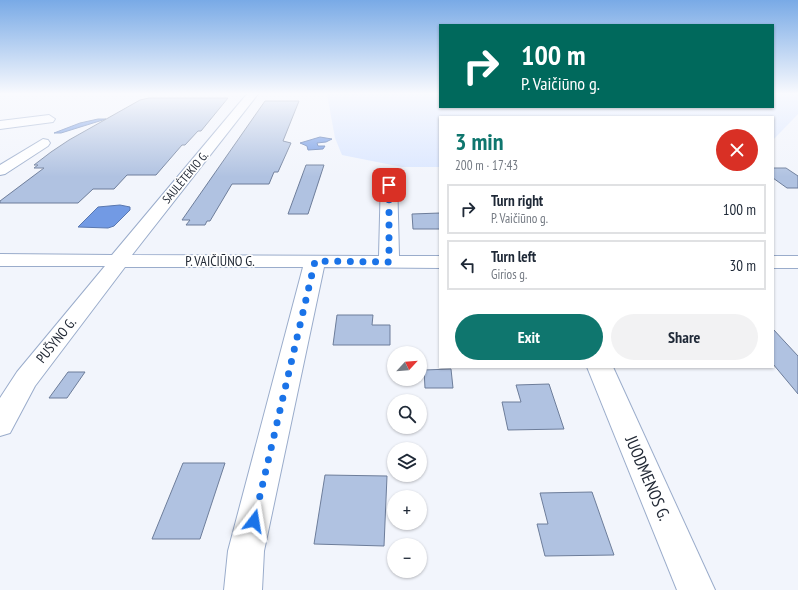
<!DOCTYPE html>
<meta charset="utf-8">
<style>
body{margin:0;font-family:"PT Sans Narrow",sans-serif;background:#f2f2f3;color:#1f2937;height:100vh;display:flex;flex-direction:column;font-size:15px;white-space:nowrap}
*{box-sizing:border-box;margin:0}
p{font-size:13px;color:#747a83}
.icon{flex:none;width:22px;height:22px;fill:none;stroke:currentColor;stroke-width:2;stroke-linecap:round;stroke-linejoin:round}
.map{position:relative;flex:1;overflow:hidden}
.side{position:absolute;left:439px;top:116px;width:335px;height:252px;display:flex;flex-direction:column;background:#fff;border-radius:0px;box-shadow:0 1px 3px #0004}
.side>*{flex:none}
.guide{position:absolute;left:439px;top:24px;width:335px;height:84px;border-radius:0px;box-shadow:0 1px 3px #0004;background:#00695c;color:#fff;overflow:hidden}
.needle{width:26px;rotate:64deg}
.tools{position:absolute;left:387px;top:346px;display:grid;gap:8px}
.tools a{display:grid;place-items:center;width:40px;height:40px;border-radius:50%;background:#fff;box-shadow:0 1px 3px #0004;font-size:20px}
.pin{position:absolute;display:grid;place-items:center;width:34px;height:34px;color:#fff;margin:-17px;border-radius:8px;box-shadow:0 2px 6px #0006}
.me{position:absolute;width:44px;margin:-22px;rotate:14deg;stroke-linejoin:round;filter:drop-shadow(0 0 3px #0008)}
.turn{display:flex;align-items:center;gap:14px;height:84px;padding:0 16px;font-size:18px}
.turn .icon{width:52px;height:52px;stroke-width:2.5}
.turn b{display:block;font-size:28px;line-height:34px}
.round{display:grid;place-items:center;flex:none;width:42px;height:42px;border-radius:21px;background:#f2f2f3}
.head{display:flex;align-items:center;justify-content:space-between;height:68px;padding:0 16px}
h1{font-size:24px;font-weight:700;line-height:30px;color:#0f766e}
.button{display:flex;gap:8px;margin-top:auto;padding:8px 16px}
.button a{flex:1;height:46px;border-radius:24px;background:#0f766e;color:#fff;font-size:16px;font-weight:700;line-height:46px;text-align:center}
.button a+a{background:#f2f2f3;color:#1f2937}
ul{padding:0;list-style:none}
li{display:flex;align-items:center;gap:12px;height:50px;margin:0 8px 6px;padding:0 8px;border:2px solid #e0e1e3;border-radius:0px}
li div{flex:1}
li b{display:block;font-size:15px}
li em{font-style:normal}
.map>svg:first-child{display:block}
.green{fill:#dbe7ff}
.water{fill:#729ae4;stroke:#5a78b0}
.building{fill:#b0c2e1;stroke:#6d7d9a}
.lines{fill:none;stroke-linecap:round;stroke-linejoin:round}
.minor-casing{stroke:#9aaccb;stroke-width:2}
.minor{fill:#fff;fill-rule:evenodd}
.route{stroke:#1a73e8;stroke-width:7;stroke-dasharray:0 12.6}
.labels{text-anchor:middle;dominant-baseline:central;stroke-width:3.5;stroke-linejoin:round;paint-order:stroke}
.far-street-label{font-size:12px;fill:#232a36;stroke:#fff}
.street-label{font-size:14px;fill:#232a36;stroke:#fff}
.near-street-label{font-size:17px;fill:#232a36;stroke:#fff}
</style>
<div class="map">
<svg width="798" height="590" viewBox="0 0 798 590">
<rect width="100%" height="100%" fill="#f2f5fc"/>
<path class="green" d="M 327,94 L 440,94 L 440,107 L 773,107 L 773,94 L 798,94 L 798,114 L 773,140 L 773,117 L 440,117 L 440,167 L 402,167 L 342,155 L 335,138 Z"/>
<g class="water">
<path d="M 98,119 L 106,119 L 61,133 L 54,133 L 80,123 Z"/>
<path d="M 320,137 L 332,139 L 326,142 L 317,143 L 318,146 L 325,146 L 323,149 L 308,150 L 307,146 L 300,143 Z"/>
<path d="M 120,205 L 130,207 L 130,210 L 114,226 L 108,228 L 78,227 L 98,207 Z"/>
</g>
<g class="building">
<path d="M 149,98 L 228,98 L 201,131 L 198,131 L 185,145 L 182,145 L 156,175 L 127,175 L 114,189 L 93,189 L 78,203 L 0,203 L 0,201 L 44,168 L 34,168 L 38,165 L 34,165 L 51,152 L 69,140 L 140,100 Z"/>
<path d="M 265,101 L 299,101 L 283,141 L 291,143 L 278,172 L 274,172 L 269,184 L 232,184 L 210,221 L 207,221 L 205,225 L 186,225 L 190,220 L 182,220 Z"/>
<path d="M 306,165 L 324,165 L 308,214 L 288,214 Z"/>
<path d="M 773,168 L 786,168 L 798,176 L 798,188 L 787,188 L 773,178 Z"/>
<path d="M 440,213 L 440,229 L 413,229 L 412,214 Z"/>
<path d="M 337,315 L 373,315 L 372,325 L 390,325 L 390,345 L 333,345 Z"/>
<path d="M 773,329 L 798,356 L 798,394 L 773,364 Z"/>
<path d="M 451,369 L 453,388 L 425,388 L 424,370 Z"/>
<path d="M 68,372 L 85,372 L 67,398 L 49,398 Z"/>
<path d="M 549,384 L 564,429 L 508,430 L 502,402 L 521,402 L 516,385 Z"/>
<path d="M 183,463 L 225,463 L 200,539 L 152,539 Z"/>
<path d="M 325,475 L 387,476 L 384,546 L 314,544 Z"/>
<path d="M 592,492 L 614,555 L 545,556 L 537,524 L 548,524 L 540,493 Z"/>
</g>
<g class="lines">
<g class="minor-casing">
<g id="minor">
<path d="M 247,94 L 258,94 L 132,255 L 379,256 L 381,176 L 384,173 L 394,173 L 397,176 L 399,256 L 440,256 L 440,268 L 324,267 L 264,551 L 262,590 L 224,590 L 228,551 L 303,267 L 125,267 L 35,386 L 10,433 L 0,436 L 0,398 L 17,372 L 105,266 L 0,266 L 0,254 L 112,255 Z"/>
<path d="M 49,115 L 55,119 L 53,122 L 0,129 L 0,121 Z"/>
<path d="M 43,139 L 48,140 L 50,143 L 48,146 L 5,174 L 0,175 L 0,165 Z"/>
<rect x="773" y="256" width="25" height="12"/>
<path d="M 587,367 L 613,367 L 715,590 L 677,590 Z"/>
</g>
</g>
<use href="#minor" class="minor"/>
</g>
<linearGradient id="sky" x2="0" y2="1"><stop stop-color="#79aae6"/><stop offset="0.53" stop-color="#f9fafe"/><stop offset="1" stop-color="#f9fafe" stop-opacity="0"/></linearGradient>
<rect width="798" height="177" fill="url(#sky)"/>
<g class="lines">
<path class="route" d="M 254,521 L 315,261 L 389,262 L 389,185"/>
</g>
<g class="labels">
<g class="far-street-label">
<text transform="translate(185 177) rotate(-50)">SAULĖTEKIO G.</text>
</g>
<g class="street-label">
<text x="220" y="261">P. VAIČIŪNO G.</text>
<text transform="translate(56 340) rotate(-51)">PUŠYNO G.</text>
</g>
<g class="near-street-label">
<text transform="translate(648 478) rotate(67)">JUODMENOS G.</text>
</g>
</g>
</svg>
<div class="tools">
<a><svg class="needle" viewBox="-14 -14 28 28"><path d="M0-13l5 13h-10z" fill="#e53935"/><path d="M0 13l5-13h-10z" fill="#747a83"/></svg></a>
<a><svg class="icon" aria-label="search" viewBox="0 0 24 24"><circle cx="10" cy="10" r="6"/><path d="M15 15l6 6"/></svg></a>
<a><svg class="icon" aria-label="layers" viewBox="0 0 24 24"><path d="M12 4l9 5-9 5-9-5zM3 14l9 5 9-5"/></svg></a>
<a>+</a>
<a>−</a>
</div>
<div class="pin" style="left:389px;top:185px;background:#d93025"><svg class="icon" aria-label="arrive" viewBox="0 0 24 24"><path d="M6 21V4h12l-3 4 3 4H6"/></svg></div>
<svg class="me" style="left:254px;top:521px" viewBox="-20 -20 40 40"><path d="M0-17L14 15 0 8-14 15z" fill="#1a73e8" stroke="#fff" stroke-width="4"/></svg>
<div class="guide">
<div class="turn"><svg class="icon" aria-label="right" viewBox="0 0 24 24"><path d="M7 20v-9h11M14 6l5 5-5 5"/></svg><div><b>100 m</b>P. Vaičiūno g.</div></div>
</div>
<section class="side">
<div class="head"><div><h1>3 min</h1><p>200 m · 17:43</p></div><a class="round" style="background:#d93025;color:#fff"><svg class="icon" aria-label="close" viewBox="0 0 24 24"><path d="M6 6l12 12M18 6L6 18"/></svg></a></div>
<ul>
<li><svg class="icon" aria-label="right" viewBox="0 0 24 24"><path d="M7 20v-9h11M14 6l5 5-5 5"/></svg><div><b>Turn right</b><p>P. Vaičiūno g.</p></div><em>100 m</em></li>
<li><svg class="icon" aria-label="left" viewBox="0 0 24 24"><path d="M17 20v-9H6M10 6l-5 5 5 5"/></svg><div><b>Turn left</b><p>Girios g.</p></div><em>30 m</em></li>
</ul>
<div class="button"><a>Exit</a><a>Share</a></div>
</section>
</div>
